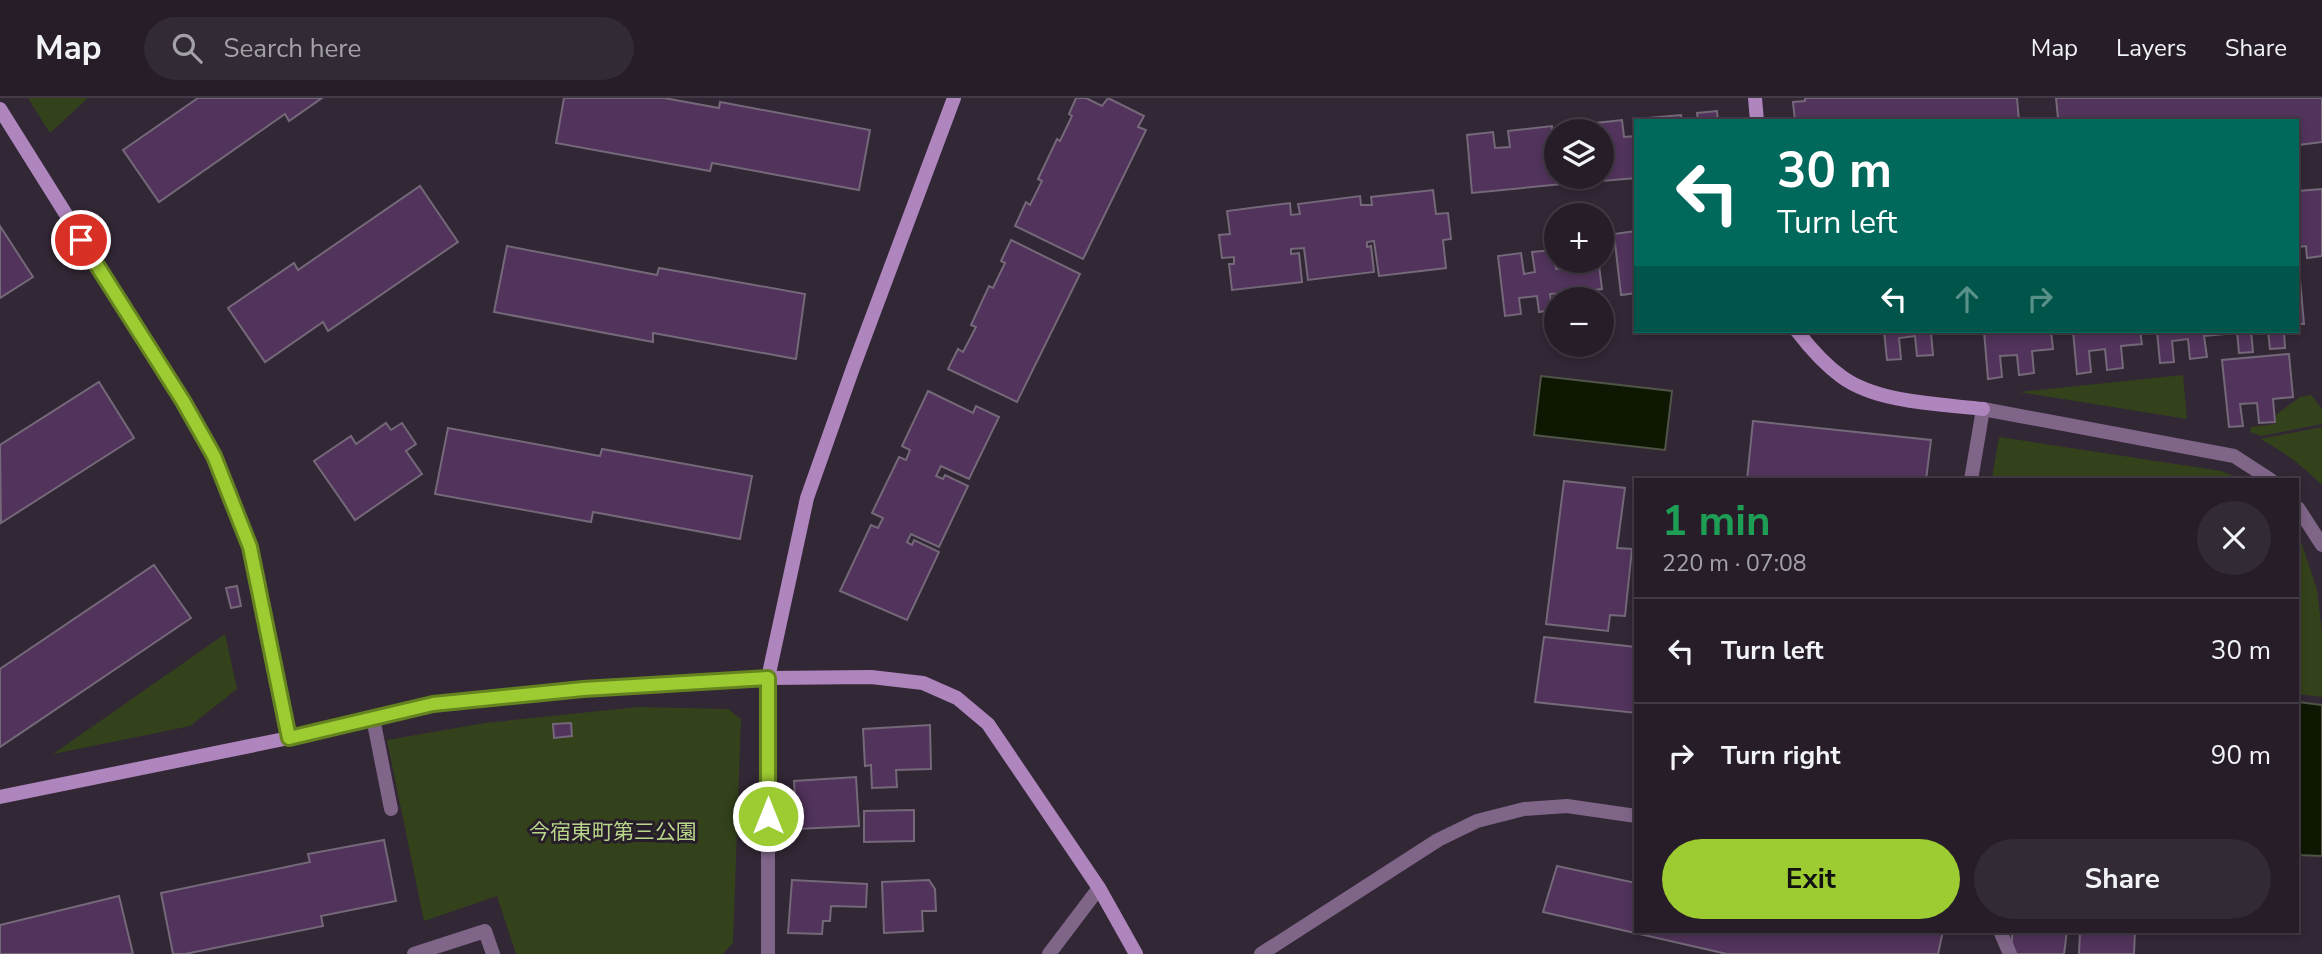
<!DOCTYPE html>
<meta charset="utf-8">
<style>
body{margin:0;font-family:"Nunito Sans","Noto Sans JP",sans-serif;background:#322a34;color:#f1f3f6;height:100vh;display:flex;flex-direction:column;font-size:26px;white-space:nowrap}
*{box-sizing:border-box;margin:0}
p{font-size:23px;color:#a4a2a8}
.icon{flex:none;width:38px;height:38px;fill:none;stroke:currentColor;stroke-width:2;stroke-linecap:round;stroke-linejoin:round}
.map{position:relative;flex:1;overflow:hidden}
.side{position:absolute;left:1634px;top:380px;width:665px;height:455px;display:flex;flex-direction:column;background:#261d28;border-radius:0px;box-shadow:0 4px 10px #0003,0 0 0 2px #423b45}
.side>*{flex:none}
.guide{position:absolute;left:1634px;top:21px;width:665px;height:214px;border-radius:0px;box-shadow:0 4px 10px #0003,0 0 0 2px #423b45;background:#00695c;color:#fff;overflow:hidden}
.buttons{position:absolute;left:1544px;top:21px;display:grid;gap:14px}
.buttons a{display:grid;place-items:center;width:70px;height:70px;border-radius:50%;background:#261d28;box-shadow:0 4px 10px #0003,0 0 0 2px #423b45;font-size:35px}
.pin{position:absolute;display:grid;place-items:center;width:60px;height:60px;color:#fff;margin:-30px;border:4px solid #fff;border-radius:50%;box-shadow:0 2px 7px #0007}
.me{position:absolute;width:77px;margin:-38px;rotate:0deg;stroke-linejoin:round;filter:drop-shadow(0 0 5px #0008)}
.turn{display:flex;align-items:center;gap:24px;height:147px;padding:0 28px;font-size:32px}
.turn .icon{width:91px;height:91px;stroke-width:2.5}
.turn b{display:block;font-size:49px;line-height:60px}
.lanes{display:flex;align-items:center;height:66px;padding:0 28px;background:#0003;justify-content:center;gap:35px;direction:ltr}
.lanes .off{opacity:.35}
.round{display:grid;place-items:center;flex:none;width:74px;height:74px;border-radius:37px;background:#322a34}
.headline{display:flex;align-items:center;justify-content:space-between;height:119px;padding:0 28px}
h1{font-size:42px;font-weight:700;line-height:52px;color:#1e9e55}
.action{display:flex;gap:14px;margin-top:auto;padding:14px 28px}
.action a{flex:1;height:80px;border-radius:42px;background:#9ccb32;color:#111;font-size:28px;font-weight:700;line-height:80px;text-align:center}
.action a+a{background:#322a34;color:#f1f3f6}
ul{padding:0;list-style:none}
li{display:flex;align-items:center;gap:21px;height:105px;padding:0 28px;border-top:2px solid #423b45}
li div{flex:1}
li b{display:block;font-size:26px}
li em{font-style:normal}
header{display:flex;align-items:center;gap:42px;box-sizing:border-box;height:98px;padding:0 35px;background:#261d28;border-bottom:2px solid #423b45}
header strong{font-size:33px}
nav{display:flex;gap:38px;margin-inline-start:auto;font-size:24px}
.search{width:490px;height:63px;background:#322a34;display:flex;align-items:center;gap:18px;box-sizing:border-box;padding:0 24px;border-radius:38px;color:#a4a2a8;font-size:26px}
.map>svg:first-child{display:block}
.green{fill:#34421b}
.water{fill:#0e1701;stroke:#4f5447;stroke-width:2}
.building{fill:#51335b;stroke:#746879;stroke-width:2}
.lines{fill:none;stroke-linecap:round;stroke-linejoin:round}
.lane{stroke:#7f6588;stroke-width:14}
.street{stroke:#7f6588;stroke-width:14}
.secondary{stroke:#af85bd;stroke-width:14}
.route-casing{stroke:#658420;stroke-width:18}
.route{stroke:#9ccb32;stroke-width:12}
.labels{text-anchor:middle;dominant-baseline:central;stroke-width:6;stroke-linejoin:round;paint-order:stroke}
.park-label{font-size:21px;fill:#b9d78a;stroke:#281d2b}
</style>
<header>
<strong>Map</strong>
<div class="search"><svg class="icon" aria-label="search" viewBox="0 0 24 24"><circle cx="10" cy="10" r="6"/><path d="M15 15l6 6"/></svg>Search here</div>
<nav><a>Map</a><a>Layers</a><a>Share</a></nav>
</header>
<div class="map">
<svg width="2322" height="856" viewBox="0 0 2322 856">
<rect width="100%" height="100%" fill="#322735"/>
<g class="green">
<path d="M 28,0 L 88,0 L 50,35 Z"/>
<path d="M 2183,277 L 2187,321 L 2019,294 Z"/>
<path d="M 2311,297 L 2322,311 L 2322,326 L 2261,338 L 2250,334 L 2251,329 L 2276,326 L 2276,317 L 2300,299 Z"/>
<path d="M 2322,329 L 2322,387 C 2303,368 2283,353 2260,341 Z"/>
<path d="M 1999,339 L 2221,373 L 2242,381 L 1992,381 Z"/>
<path d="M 2298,440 L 2302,446 L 2317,492 L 2322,534 L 2322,599 L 2298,596 Z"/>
<path d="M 225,536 L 237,591 L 190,628 L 53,656 Z"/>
<path d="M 638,609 L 728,611 L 741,621 L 733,845 L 723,856 L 516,856 L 497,798 L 424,823 L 387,642 L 485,625 Z"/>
</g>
<g class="water">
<path d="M 1541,278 L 1672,293 L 1665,352 L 1534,337 Z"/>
<path d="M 2298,604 L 2322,607 L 2322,758 L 2298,757 Z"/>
</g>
<g class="building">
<path d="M 198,0 L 322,0 L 289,23 L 285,16 L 159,104 L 123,52 Z"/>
<path d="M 564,0 L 664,0 L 719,10 L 720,4 L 870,32 L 859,92 L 712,65 L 710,73 L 556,45 Z"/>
<path d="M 1076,0 L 1086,0 L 1102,8 L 1108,0 L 1144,18 L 1138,29 L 1146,32 L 1083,161 L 1015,128 L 1026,104 L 1030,107 L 1042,83 L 1038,81 L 1057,41 L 1060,43 L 1072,18 L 1069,16 Z"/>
<path d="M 1805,0 L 2017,0 L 2019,23 L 1795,23 L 1793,4 L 1805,3 Z"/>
<path d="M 2056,0 L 2322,0 L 2322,44 L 2298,47 L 2298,23 L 2046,23 L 2058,20 Z"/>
<path d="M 1717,13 L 1718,23 L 1698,23 L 1697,15 Z"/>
<path d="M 1681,17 L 1682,23 L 1637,23 L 1637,21 Z"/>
<path d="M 1622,22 L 1624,39 L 1636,38 L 1636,80 L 1602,83 L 1601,33 L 1597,33 L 1596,25 Z"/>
<path d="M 1588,24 L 1589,33 L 1568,33 L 1567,26 Z"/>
<path d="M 1552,28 L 1553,43 L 1556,43 L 1556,79 L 1593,79 L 1593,83 L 1472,95 L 1467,37 L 1493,34 L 1495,50 L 1510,49 L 1508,33 Z"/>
<path d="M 420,88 L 458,144 L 328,233 L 323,224 L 265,264 L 228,210 L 294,165 L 298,172 Z"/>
<path d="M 2322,91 L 2322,158 L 2307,160 L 2306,148 L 2298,149 L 2298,93 Z"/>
<path d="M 1433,92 L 1436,116 L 1448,115 L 1451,141 L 1443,142 L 1446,170 L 1379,178 L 1374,143 L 1367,144 L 1367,149 L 1371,148 L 1374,174 L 1308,182 L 1304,150 L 1291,151 L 1291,156 L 1299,155 L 1302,184 L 1232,192 L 1229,166 L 1234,166 L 1234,159 L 1222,160 L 1219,137 L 1230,136 L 1227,113 L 1290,105 L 1291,117 L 1300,116 L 1298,106 L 1360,98 L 1361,107 L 1372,107 L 1371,99 Z"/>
<path d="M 0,128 L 33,179 L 0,200 Z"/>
<path d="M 1636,133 L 1636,195 L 1621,197 L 1614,136 Z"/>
<path d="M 1011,142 L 1080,176 L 1017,304 L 948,271 L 958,251 L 963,254 L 976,229 L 971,227 L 989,188 L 993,190 L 1005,165 L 1001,163 Z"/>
<path d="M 507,148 L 657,177 L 659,170 L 805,196 L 796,261 L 653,235 L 653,244 L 494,214 Z"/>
<path d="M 1554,152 L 1556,171 L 1567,170 L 1566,163 L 1588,163 L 1589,168 L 1599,167 L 1602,191 L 1585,193 L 1586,201 L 1567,201 L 1566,195 L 1550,196 L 1552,212 L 1539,214 L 1537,198 L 1519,200 L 1521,216 L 1505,218 L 1498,158 L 1521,155 L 1524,176 L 1535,174 L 1532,154 Z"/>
<path d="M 2298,182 L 2300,182 L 2304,226 L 2298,226 Z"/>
<path d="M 1884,233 L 1951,233 L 1931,235 L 1933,257 L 1917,258 L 1915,238 L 1899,240 L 1901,261 L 1887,262 Z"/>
<path d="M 1984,233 L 2051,233 L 2053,251 L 2032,253 L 2034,275 L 2019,277 L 2017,257 L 2000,258 L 2002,279 L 1988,281 Z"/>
<path d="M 2073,233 L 2140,233 L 2142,246 L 2121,248 L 2123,270 L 2107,272 L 2105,251 L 2089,253 L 2091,274 L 2077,276 Z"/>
<path d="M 2157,233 L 2224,233 L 2224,236 L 2204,238 L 2207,259 L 2190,261 L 2188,241 L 2172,243 L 2174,264 L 2160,265 Z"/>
<path d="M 2237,233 L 2251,233 L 2253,254 L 2239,255 Z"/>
<path d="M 2268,233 L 2284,233 L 2285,250 L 2270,251 Z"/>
<path d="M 2289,256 L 2293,299 L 2273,301 L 2275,324 L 2259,325 L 2257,305 L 2240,306 L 2243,328 L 2229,329 L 2222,262 Z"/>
<path d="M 99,284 L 134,340 L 1,425 L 0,347 Z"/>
<path d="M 928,293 L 973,315 L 976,308 L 999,319 L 969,381 L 941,368 L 936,378 L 943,381 L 945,377 L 968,388 L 939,449 L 911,436 L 907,444 L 912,447 L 914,442 L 939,454 L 907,522 L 840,493 L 871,427 L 878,430 L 883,420 L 872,415 L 899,359 L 906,362 L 910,352 L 902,348 Z"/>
<path d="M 1753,323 L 1931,342 L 1926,382 L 1747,382 Z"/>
<path d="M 386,325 L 391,332 L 402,325 L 416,346 L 406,353 L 422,376 L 355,422 L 314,363 L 351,338 L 356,346 Z"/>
<path d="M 448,330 L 600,358 L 602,351 L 752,378 L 740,441 L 593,414 L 591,424 L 435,396 Z"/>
<path d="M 1564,383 L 1625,390 L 1617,450 L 1632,451 L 1625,518 L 1610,517 L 1608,533 L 1546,526 Z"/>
<path d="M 154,467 L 191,520 L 0,649 L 0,571 Z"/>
<path d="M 237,488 L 241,508 L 231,510 L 226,490 Z"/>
<path d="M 1544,539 L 1636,549 L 1636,615 L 1535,604 Z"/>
<path d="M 571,625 L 572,638 L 554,640 L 553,626 Z"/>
<path d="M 930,627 L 931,671 L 896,672 L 897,689 L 872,690 L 871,667 L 865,668 L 863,631 Z"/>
<path d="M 856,679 L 859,728 L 797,731 L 794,683 Z"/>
<path d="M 914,712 L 914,743 L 864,744 L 864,713 Z"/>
<path d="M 384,742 L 396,803 L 321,818 L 323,828 L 185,856 L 173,856 L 161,795 L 310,764 L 308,756 Z"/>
<path d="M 1557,768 L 1636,785 L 1636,833 L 1943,833 L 1938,856 L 1727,856 L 1543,814 Z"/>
<path d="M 792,782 L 867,786 L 866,809 L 831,808 L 830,823 L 823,823 L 822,836 L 788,835 Z"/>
<path d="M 929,782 L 935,791 L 936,813 L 922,813 L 923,833 L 884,835 L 882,784 Z"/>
<path d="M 119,798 L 133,856 L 0,856 L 0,827 Z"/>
<path d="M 2012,833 L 2067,833 L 2064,856 L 2016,856 L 2012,845 Z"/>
<path d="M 2080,833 L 2135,833 L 2134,856 L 2079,856 Z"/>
</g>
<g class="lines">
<path class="lane" d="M 373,620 L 391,711"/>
<g class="street">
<path d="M 1971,382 L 1983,311 L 2234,358 L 2271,382"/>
<path d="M 2298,410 L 2322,447"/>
<path d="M 768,580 L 768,856"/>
<path d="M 2000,833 L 2010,856"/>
<path d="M 414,856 L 485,833 L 493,856"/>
<path d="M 1049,856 L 1099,790"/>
<path d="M 1261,856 L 1438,742 L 1477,723 L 1524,711 L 1567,708 L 1636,718"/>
</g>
<g class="secondary">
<path d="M 1755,0 L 1757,23"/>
<path d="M 0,11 L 183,303 L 214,358 L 250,449 L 289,640"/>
<path d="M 1797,233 C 1810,250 1824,266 1842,279 C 1878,305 1940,306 1983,311"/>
<path d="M 768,580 L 807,400 L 853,270 L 954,0"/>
<path d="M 0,699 L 289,640 L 433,606 L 583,591 L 768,580 L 871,579 L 923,585 L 957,600 L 988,626 L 1099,790 L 1136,856"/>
</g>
</g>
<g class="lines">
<g class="route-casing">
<path id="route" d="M 81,142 L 183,303 L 214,358 L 250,449 L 289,640 L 433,606 L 583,591 L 768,580 L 768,718"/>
</g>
<use href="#route" class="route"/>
</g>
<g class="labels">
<g class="park-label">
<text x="613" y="734">今宿東町第三公園</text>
</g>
</g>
</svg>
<div class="buttons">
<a><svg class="icon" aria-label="layers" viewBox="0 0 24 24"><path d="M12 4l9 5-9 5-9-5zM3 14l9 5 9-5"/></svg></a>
<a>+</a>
<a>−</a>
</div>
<div class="pin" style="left:81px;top:142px;background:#d93025"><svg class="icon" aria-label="arrive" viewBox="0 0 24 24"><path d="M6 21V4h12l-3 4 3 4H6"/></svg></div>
<svg class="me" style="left:768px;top:718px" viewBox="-20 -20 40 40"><circle r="17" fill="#9ccb32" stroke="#fff" stroke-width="3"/><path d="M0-11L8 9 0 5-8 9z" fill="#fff"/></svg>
<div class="guide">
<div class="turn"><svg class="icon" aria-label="left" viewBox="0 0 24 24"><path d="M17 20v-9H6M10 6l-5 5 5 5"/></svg><div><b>30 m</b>Turn left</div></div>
<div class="lanes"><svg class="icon" aria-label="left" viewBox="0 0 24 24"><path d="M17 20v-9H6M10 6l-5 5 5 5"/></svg><svg class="icon off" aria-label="ahead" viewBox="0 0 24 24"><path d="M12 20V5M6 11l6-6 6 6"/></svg><svg class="icon off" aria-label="right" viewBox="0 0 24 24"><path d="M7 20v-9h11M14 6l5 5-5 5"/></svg></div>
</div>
<section class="side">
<div class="headline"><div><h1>1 min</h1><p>220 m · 07:08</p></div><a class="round"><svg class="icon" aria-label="close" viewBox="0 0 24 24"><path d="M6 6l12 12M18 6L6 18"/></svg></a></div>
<ul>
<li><svg class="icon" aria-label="left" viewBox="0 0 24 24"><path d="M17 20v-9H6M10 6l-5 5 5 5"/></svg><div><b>Turn left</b></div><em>30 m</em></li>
<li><svg class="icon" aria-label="right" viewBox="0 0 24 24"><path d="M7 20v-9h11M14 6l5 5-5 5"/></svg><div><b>Turn right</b></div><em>90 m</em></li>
</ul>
<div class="action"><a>Exit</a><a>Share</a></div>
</section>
</div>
